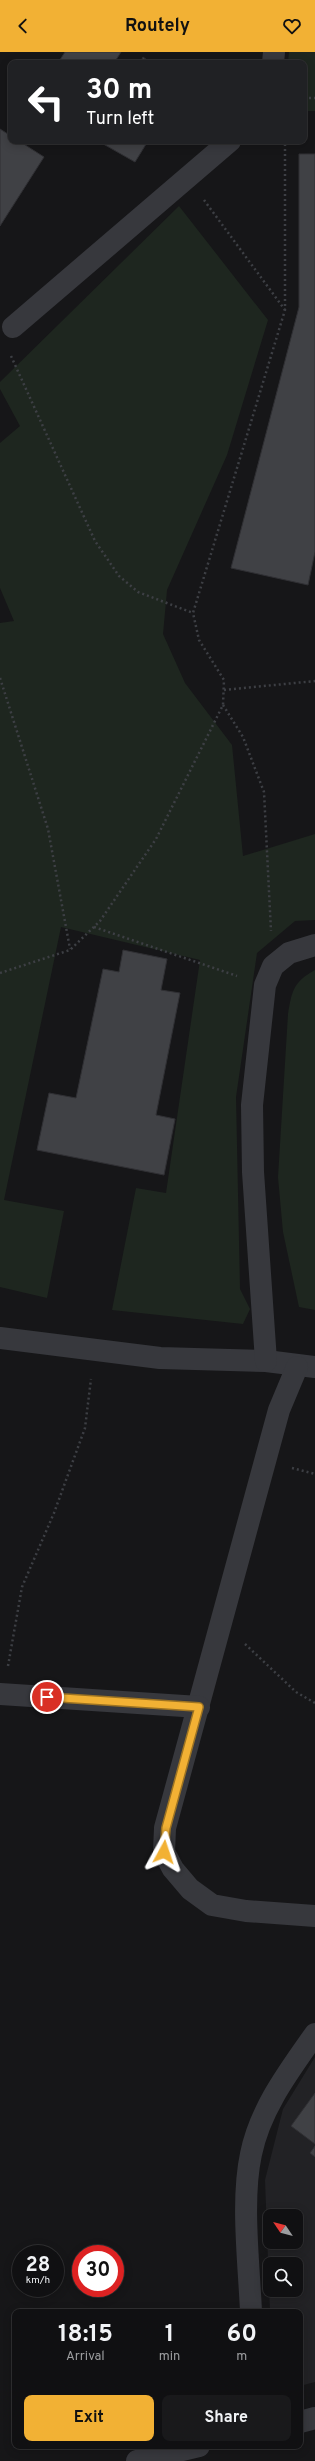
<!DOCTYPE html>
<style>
body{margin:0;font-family:Overpass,sans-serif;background:#19191b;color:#f1f3f6;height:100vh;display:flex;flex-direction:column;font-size:15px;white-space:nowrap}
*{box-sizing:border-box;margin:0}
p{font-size:13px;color:#9c9d9f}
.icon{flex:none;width:22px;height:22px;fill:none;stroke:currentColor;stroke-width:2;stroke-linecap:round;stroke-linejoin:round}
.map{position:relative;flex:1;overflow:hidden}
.side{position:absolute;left:12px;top:2257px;width:291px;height:140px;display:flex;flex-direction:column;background:#101012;border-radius:8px;box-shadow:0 2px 10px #0003,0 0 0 1px #303032}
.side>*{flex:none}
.top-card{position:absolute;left:8px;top:8px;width:299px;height:84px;border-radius:8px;box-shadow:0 2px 10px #0003,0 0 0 1px #303032;background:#202124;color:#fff;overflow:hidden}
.needle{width:26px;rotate:305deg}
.controls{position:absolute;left:263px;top:2157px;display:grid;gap:8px}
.controls a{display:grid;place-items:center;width:40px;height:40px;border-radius:8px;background:#101012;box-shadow:0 2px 10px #0003,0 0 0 1px #303032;font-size:20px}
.speed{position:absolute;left:12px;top:2193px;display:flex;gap:8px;font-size:20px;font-weight:700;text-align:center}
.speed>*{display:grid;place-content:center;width:52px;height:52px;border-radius:50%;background:#101012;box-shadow:0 2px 10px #0003,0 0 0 1px #303032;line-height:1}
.speed small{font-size:10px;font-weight:400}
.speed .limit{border:6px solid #d22;background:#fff;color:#111}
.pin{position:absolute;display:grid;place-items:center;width:34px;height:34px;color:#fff;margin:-17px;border:2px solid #fff;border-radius:50%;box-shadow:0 1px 4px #0007}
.me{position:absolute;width:44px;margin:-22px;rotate:5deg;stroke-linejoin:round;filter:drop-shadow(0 0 3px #0008)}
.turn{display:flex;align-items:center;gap:14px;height:84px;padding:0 12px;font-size:18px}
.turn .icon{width:52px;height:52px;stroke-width:2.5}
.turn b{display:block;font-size:28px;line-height:34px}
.eta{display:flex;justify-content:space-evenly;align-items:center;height:68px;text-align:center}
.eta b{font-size:24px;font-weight:700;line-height:28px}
.button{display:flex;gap:8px;margin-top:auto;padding:8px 12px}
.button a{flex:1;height:46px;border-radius:8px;background:#f2b134;color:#111;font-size:16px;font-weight:700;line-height:46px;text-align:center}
.button a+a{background:#19191b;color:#f1f3f6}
header{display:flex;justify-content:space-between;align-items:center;height:52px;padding:0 12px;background:#f2b134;color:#111;font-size:18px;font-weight:700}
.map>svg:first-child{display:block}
.built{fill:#222225;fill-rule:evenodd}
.green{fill:#1e261f}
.building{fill:#404145;stroke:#303034}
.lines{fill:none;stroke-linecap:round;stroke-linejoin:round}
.path{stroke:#3d3f44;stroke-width:2.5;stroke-dasharray:2 3;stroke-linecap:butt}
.minor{stroke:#37383d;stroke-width:22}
.route-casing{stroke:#9d7322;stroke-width:10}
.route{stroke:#f2b134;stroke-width:7}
</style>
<header><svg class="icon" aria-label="back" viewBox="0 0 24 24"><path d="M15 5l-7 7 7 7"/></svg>Routely<svg class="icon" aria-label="heart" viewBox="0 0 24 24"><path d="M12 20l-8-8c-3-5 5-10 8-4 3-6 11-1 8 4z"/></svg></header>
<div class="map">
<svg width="315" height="2409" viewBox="0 0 315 2409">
<rect width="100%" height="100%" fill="#161618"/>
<path class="built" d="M 315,2005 L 315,2330 L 300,2334 L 300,2260 L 270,2260 L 265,2128 L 283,2057 ZM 270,2164 L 296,2164 L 296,2190 L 270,2190 ZM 270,2212 L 296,2212 L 296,2238 L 270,2238 Z"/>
<g class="green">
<path d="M 289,0 L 315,0 L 315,59 L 304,59 L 304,11 L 288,11 Z"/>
<path d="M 179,154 L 268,268 L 227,403 L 167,538 L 163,582 L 185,631 L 232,693 L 243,804 L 315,782 L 315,868 L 295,869 L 257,901 L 236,1045 L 240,1237 L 250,1257 L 243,1272 L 112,1258 L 136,1136 L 166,1141 L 200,908 L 61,875 L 4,1148 L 64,1159 L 47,1246 L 0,1235 L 0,571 L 14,569 L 0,536 L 0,391 L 20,374 L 0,337 L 0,330 Z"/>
<path d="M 315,918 L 315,1258 L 299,1255 L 283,1180 L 278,1125 L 288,962 C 292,939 293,930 315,918 Z"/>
</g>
<g class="building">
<path d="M 65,0 L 121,0 L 114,11 L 58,11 Z"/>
<path d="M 143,5 L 151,11 L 140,11 Z"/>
<path d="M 0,77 L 11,84 L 11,89 L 19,89 L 44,105 L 0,174 Z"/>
<path d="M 98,89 L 148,89 L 135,110 Z"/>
<path d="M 299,102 L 315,102 L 315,500 L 308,533 L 231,516 L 299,255 Z"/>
<path d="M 123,898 L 167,907 L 161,938 L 180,941 L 156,1063 L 175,1067 L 164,1123 L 37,1098 L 49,1041 L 76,1046 L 103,917 L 119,920 Z"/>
<path d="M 315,2041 L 315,2092 L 291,2074 Z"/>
<path d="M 315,2094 L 315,2105 L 310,2101 Z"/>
</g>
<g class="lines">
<g class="path">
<path d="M 304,46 L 315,46"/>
<path d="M 204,148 L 285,258"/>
<path d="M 11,304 L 95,489 L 119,524 L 138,540 L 193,561"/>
<path d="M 0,626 L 48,777 L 70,897"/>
<path d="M 224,638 L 315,629"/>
<path d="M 223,653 L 243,685 L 264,740 L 271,879"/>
<path d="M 94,875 L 237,924"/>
<path d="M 0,921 L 70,898 L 100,869 L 156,787 L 223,653 L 224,628 L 199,588 L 193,561 L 285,258 L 285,89"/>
<path d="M 292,1416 L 315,1422"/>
<path d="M 245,1592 L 296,1640 L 315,1651"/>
<path d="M 8,1614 L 22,1535 L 54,1461 L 85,1376 L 91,1327"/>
</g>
<g class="minor">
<path d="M 273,11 L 274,0"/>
<path d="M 13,275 L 230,89"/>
<path d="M 0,1286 L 160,1306 L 266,1309 L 315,1315"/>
<path d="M 266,1309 L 253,1120 L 252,1053 L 265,933 L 273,914 L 289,901 L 315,893"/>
<path d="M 297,1315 L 279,1358 L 165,1776 L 164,1800 L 173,1817 L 190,1837 L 212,1853 L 246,1859 L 315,1864"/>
<path d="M 0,1642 L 199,1655"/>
<path d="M 251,2260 C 249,2212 241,2148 251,2102 C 260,2057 289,2019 315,1982"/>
<path d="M 300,2370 L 315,2366"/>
<path d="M 137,2409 L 199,2394"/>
</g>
</g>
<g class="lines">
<g class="route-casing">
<path id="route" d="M 47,1645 L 199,1655 L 166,1776 L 164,1800"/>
</g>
<use href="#route" class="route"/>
</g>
</svg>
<div class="controls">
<a><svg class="needle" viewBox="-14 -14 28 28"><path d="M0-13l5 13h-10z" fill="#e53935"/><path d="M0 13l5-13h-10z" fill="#9c9d9f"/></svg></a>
<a><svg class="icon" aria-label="search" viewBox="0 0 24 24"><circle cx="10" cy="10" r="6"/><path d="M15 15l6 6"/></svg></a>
</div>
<div class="speed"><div>28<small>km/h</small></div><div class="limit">30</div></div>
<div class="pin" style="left:47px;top:1645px;background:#d93025"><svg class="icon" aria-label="arrive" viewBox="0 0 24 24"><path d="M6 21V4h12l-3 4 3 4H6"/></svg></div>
<svg class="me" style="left:164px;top:1800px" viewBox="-20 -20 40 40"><path d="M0-17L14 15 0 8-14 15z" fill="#f2b134" stroke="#fff" stroke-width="4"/></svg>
<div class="top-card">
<div class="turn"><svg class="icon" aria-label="left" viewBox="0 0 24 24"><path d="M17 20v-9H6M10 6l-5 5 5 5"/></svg><div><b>30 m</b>Turn left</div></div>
</div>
<section class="side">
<div class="eta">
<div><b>18:15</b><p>Arrival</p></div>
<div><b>1</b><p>min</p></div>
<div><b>60</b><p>m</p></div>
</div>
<div class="button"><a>Exit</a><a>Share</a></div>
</section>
</div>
